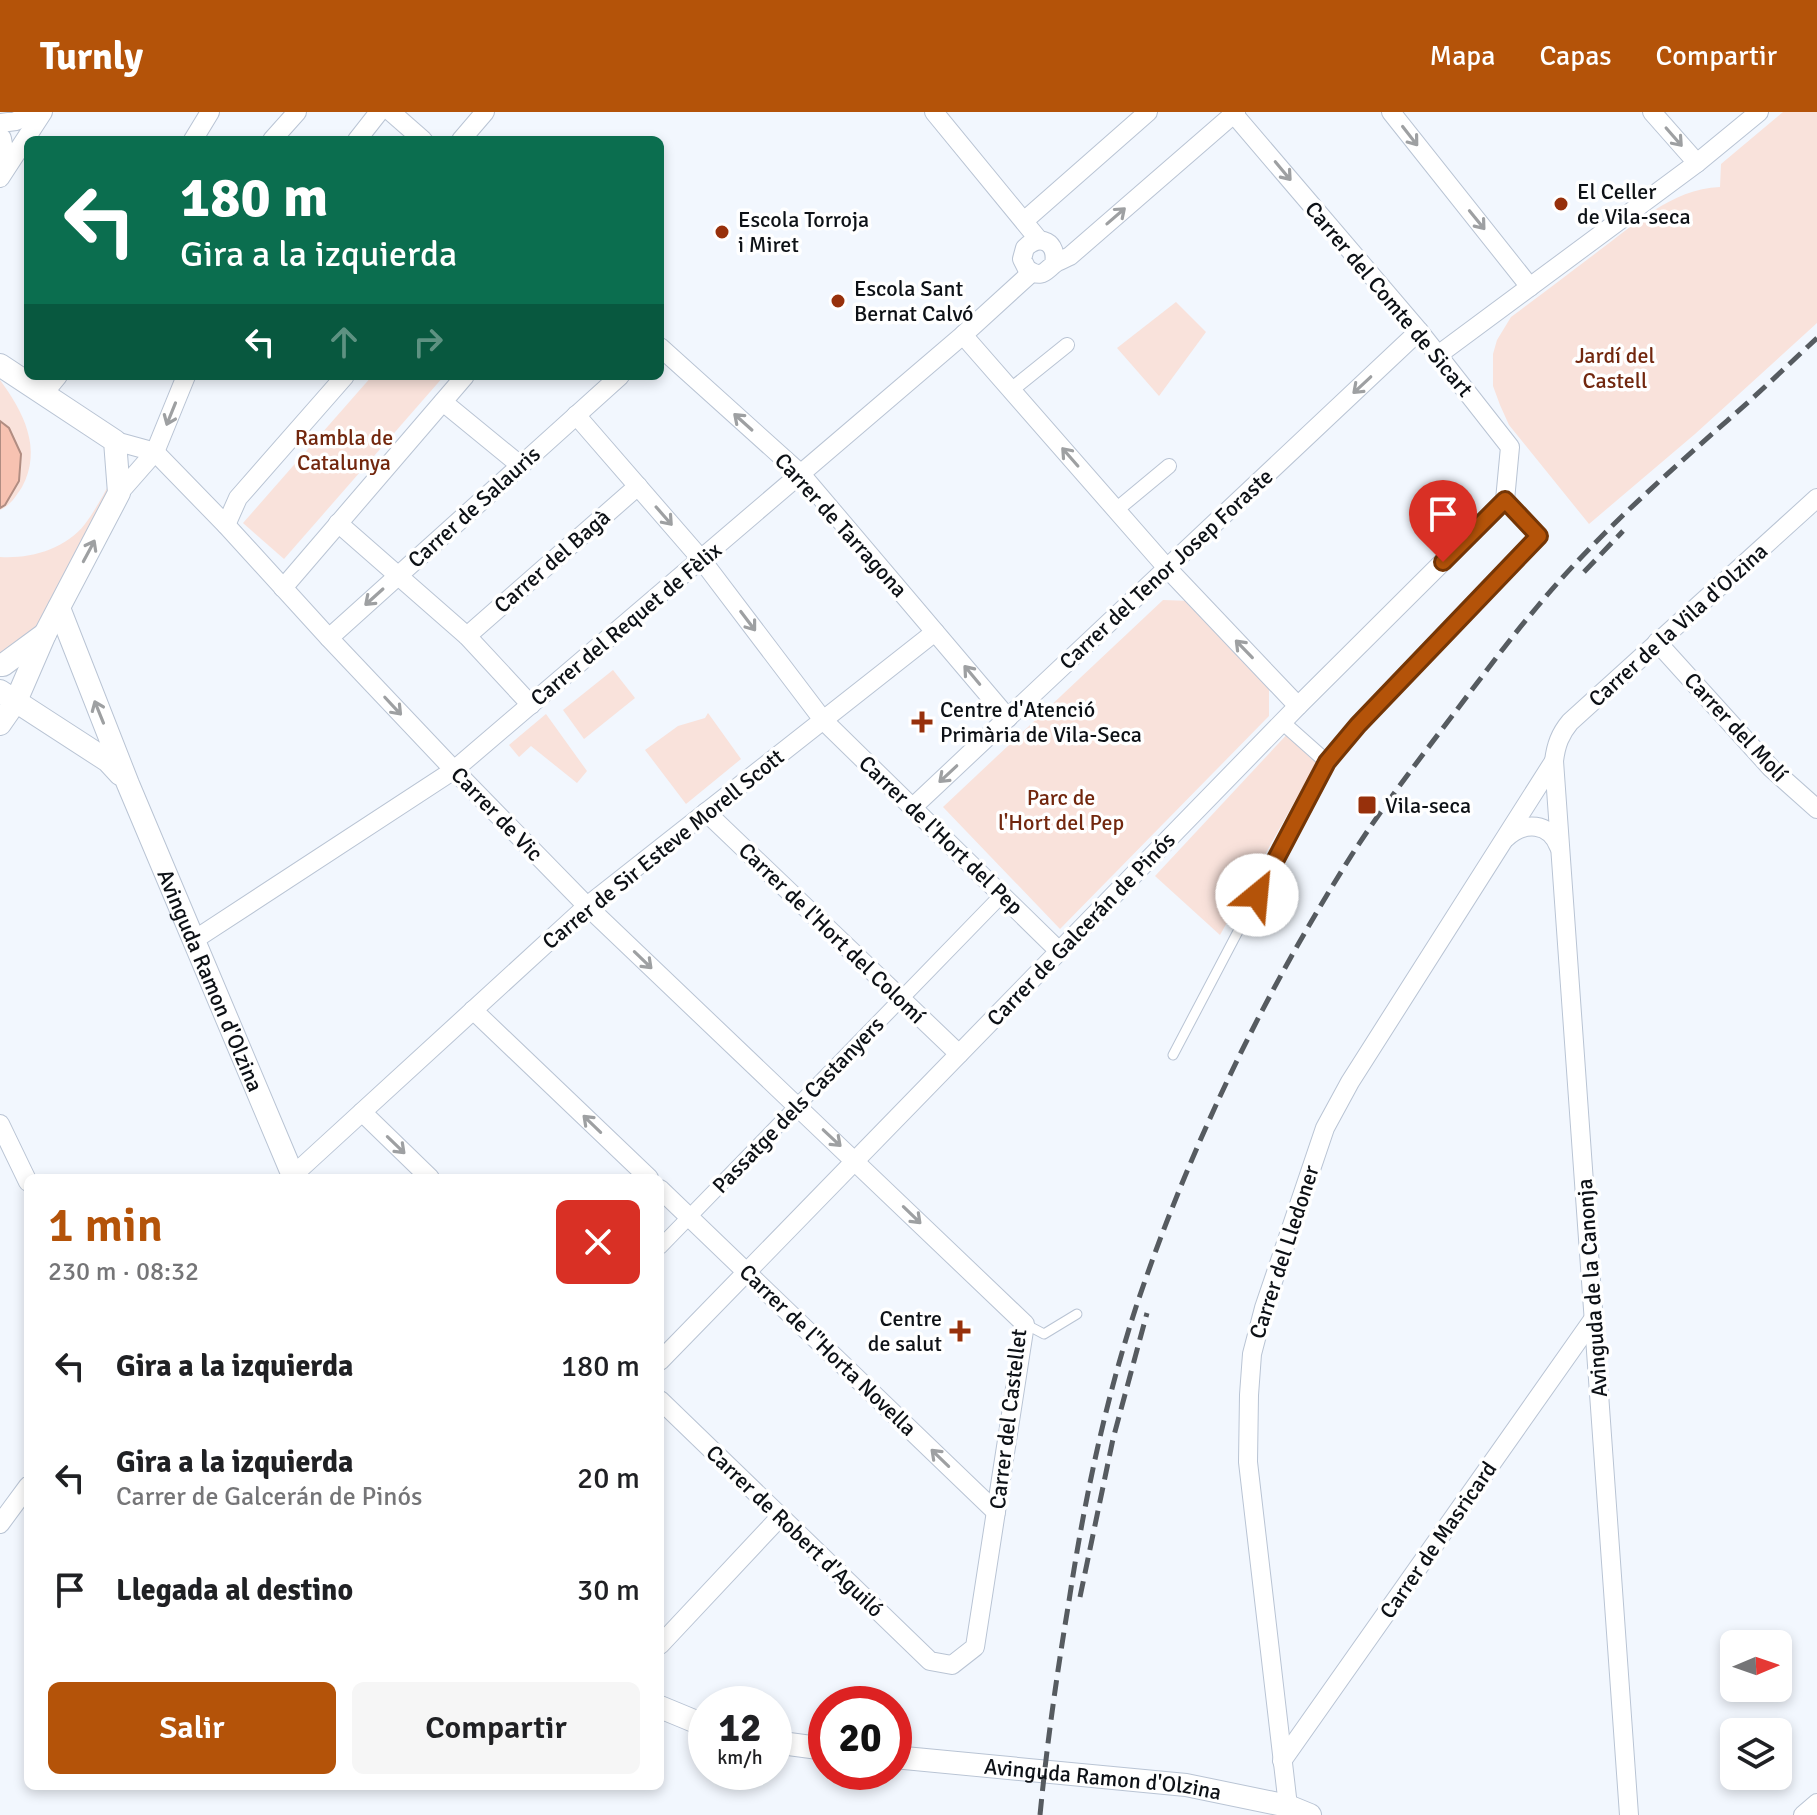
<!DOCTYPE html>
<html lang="es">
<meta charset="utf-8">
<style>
body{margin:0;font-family:Signika,sans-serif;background:#f6f6f6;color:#202124;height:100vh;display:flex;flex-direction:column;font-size:30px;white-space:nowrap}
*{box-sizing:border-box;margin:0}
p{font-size:26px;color:#757577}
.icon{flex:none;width:44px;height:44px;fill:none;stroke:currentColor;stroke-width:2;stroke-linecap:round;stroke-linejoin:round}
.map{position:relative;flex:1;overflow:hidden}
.sheet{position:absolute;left:24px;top:1062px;width:640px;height:616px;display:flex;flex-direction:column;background:#fff;border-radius:12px;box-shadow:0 4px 12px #0003}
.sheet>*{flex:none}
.hud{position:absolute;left:24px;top:24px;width:640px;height:244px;border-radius:12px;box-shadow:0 4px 12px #0003;background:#0b6e4f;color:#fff;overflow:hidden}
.needle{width:52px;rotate:88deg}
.fabs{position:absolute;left:1720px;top:1518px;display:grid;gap:16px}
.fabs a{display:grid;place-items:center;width:72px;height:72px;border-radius:12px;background:#fff;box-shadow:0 4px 12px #0003;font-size:40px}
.speed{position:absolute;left:688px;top:1574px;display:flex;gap:16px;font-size:40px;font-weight:700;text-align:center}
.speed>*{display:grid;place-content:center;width:104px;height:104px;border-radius:50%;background:#fff;box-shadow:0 4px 12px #0003;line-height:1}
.speed small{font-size:20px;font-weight:400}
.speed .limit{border:12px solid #d22;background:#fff;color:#111}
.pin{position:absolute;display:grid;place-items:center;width:68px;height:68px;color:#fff;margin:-82px -34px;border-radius:50% 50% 50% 0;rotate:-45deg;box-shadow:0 0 8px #0007}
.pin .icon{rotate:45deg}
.me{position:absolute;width:88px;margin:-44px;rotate:28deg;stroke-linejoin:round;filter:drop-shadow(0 0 6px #0008)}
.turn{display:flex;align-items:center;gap:28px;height:168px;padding:0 24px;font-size:36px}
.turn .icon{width:104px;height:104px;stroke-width:2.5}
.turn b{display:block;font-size:56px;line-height:68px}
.lanes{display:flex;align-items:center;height:76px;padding:0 24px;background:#0003;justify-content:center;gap:40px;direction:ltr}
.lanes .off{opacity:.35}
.round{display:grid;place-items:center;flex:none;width:84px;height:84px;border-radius:12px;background:#f6f6f6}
.head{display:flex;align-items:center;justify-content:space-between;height:136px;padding:0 24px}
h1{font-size:48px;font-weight:600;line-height:60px;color:#b45309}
.action{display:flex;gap:16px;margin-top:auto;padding:16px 24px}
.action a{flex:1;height:92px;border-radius:12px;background:#b45309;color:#fff;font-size:32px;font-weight:600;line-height:92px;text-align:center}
.action a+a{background:#f6f6f6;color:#202124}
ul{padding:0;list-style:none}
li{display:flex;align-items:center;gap:24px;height:112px;padding:0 24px}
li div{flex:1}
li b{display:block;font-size:30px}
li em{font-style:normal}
header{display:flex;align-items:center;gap:48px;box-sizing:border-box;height:112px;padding:0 40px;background:#b45309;color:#fff}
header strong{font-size:38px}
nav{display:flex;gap:44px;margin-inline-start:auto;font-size:28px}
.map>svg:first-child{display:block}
.green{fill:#f9e2db}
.water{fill:#f7c2b1;stroke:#b18d82;stroke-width:2}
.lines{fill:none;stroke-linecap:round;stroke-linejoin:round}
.service-casing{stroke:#b9c4d4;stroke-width:11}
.pedestrian-casing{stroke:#b9c4d4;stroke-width:16}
.minor-casing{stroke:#b9c4d4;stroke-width:20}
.tertiary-casing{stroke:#b9c4d4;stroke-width:24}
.service{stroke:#fff;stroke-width:9}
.pedestrian{stroke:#fff;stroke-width:14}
.minor{stroke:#fff;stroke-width:18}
.tertiary{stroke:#fff;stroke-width:22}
.rail{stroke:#565b60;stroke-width:5;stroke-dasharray:16 8;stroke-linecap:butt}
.oneway{stroke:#9ea0a2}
.route-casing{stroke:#753606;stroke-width:20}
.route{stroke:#b45309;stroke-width:14}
.poi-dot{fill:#97300b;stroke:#fff;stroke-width:3}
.labels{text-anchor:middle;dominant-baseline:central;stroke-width:7;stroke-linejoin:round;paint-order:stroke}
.poi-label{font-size:22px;fill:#0d1116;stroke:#fff;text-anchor:start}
.street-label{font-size:22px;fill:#0d1116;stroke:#fff}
.park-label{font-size:22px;fill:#72270e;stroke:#fff}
</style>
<header>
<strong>Turnly</strong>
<nav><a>Mapa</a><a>Capas</a><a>Compartir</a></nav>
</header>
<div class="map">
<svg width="1817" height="1703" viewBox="0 0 1817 1703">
<rect width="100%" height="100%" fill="#f2f7fe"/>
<g class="green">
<path d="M 1783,0 L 1817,0 L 1817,211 L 1695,322 L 1589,412 L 1509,313 L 1500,293 L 1493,274 L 1493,242 L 1497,228 L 1511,205 C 1539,184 1567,163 1596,141 C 1633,114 1671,77 1720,75 L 1721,52 Z"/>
<path d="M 1176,190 L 1206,220 L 1159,284 L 1117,236 Z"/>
<path d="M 372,264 L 444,264 L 284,447 L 243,411 Z"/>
<path d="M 0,268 C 23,299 43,337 22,375 C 16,384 10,394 0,398 L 0,396 L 5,393 L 9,317 L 0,309 Z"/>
<path d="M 111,369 L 111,379 L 35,521 L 0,544 L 0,445 C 30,447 66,437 85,412 C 95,399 103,383 111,369 Z"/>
<path d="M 1163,488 L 1192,489 L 1269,575 L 1269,604 L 1060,817 L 943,695 Z"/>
<path d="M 613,558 L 635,586 L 584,627 L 563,598 Z"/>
<path d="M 708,601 L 741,647 L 686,692 L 645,638 L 678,614 L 705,606 Z"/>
<path d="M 546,602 L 587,659 L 577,671 L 531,634 L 519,645 L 509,633 Z"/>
<path d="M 1291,618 L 1320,644 L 1220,823 L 1155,764 Z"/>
</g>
<path class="water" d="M 0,309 L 9,316 L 21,342 L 19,369 L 5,393 L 0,396 Z"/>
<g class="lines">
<g class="service-casing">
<g id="service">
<path d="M 1173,943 L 1327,650 L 1358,613 L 1539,424 L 1505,388"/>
<path d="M 1025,1212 L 1044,1222 L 1077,1202"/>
</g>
</g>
<g class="pedestrian-casing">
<g id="pedestrian">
<path d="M 1011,278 L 1067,233"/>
<path d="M 1116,398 L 1169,354"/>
<path d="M 1282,610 L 1327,650"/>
<path d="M 660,1135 L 1002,783"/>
</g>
</g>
<g class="minor-casing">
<g id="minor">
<path d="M 391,0 L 423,28"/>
<path d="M 934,0 L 1039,128"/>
<path d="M 1391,0 L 1530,175"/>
<path d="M 1652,0 L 1697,51"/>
<path d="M 0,11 L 16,9 L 34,0"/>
<path d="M 193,28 L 210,0"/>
<path d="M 272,28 L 297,0"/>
<path d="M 357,28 L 379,0"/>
<path d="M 461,28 L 485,0"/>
<path d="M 0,66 L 43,0"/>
<path d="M 1024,109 L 1148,0"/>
<path d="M 1054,152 C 1058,130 1040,121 1025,136 L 1022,147 L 1027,157 C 1043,168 1045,158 1057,150 C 1061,148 1066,146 1070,144 L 1236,0"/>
<path d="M 963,223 L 1167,456 L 1298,594"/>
<path d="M 660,235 L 801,362 L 1008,606"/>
<path d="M 1438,243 L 1697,51 L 1759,0"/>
<path d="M 44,281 L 58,264"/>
<path d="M 443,290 L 520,353"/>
<path d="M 576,303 L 701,447 L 823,608 L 1059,839"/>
<path d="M 115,329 L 155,340 L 226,413 L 329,526 L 454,658 L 587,794 L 1025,1212 L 975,1535 L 952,1553 L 930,1549 L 660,1288"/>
<path d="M 119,381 L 155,340 L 186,264"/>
<path d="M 338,411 L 467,524 L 531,593"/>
<path d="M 226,413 L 238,386 L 345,264"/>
<path d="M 283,476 L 465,264"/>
<path d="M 467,524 L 638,374"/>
<path d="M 329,526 L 620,264"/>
<path d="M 1657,530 L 1771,656 L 1817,697"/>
<path d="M 913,695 L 1419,219"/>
<path d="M 706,700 L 959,942"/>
<path d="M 1506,726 C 1524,709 1550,710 1559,735"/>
<path d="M 194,828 L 454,658 L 963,223 L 1031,161"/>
<path d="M 473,898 L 649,1066"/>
<path d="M 362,1000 L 430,1066"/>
<path d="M 0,1012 L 28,1070"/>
<path d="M 290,1066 L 587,794 L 935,520"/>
<path d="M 660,1077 L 996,1400"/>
<path d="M 660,1249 L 1298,594 L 1505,388 L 1510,335 L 1419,219 L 1232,0"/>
<path d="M 0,1412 L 28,1374"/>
<path d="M 660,1533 L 780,1405"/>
<path d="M 1282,1649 L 1594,1206"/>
<path d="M 1288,1694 L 1248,1350 L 1249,1283 L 1252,1242 L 1264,1196 L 1325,1016 L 1350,970 L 1554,649"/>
<path d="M 1629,1703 L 1554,649 C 1556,633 1560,622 1570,610 L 1817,386"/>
<path d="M 1803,1703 L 1817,1691"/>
</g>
</g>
<g class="tertiary-casing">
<g id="tertiary">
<path d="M 0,27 L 3,43 L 0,49"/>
<path d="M 0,253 L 115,329 L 119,381 L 45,522 L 16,589 L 0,612"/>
<path id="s1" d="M 59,496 L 128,672 L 294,1066"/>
<path d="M 0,553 L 3,553 L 45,522"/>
<path d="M 0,579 L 108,649 L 120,662"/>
<path d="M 660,1595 L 706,1614"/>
<path d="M 774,1630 L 826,1637"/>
<path id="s2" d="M 894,1645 L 1186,1673 L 1288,1694 L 1310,1703"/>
</g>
</g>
<use href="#service" class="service"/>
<use href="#pedestrian" class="pedestrian"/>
<use href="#minor" class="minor"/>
<use href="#tertiary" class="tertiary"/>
<g class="rail">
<path d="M 1584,460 L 1623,419"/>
<path d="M 1080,1485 L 1113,1327 L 1147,1201"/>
<path d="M 1040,1703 C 1047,1631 1057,1561 1069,1489 C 1084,1390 1105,1290 1136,1195 C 1189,1037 1262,885 1351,744 C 1387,688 1428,636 1468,583 C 1490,554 1513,523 1537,495 C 1594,426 1661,367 1728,308 C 1758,282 1787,254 1817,226"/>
</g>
</g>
<defs><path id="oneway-shaft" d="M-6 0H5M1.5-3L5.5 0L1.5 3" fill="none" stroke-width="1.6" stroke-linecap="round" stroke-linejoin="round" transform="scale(2)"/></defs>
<g class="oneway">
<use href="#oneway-shaft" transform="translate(1410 24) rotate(52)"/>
<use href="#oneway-shaft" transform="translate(1674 25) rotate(49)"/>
<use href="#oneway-shaft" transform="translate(1283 59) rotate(50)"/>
<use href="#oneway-shaft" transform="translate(1116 104) rotate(-41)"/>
<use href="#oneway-shaft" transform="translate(1477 108) rotate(51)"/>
<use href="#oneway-shaft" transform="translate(1362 273) rotate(137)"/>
<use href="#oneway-shaft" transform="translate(171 302) rotate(112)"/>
<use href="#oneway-shaft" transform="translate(743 310) rotate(-138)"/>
<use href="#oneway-shaft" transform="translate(1070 345) rotate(-131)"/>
<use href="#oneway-shaft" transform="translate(664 404) rotate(49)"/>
<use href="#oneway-shaft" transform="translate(89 439) rotate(-62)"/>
<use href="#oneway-shaft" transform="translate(374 485) rotate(138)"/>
<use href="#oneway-shaft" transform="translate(748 509) rotate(53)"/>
<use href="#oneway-shaft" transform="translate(1244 537) rotate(-134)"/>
<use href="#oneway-shaft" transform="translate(972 563) rotate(-130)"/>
<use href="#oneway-shaft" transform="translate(393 594) rotate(47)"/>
<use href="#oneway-shaft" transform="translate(99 600) rotate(-112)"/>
<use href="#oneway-shaft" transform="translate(948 662) rotate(137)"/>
<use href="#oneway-shaft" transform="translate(643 848) rotate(44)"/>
<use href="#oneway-shaft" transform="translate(592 1012) rotate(-136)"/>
<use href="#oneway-shaft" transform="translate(832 1026) rotate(43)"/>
<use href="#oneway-shaft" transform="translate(396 1033) rotate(44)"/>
<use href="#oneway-shaft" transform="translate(912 1103) rotate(44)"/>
<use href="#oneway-shaft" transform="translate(940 1346) rotate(-136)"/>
</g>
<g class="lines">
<g class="route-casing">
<path id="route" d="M 1257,783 L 1327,650 L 1358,613 L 1539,424 L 1505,388 L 1443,450"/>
</g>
<use href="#route" class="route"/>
</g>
<g class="poi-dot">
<circle cx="1561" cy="92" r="8"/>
<circle cx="722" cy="120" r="8"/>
<circle cx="838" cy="189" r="8"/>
<path d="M918 598h8v8h8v8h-8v8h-8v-8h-8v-8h8z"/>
<rect x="1357" y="683" width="20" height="20" rx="4"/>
<path d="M956 1207h8v8h8v8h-8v8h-8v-8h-8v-8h8z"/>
</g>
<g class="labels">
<g class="poi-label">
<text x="1577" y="79">El Celler<tspan x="1577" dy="25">de Vila-seca</tspan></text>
<text x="738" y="107">Escola Torroja<tspan x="738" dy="25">i Miret</tspan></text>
<text x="854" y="176">Escola Sant<tspan x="854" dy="25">Bernat Calvó</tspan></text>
<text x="940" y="597">Centre d'Atenció<tspan x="940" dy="25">Primària de Vila-Seca</tspan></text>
<text x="1385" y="693">Vila-seca</text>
<text x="942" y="1206" text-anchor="end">Centre<tspan x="942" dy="25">de salut</tspan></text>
</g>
<g class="street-label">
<text transform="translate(1389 187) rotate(50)">Carrer del Comte de Sicart</text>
<text transform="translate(474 395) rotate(-42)">Carrer de Salauris</text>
<text transform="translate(841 413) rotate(48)">Carrer de Tarragona</text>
<text transform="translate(552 449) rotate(-41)">Carrer del Bagà</text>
<text transform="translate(1166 457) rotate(-43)">Carrer del Tenor Josep Foraste</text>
<text transform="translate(626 512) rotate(-40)">Carrer del Requet de Fèlix</text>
<text transform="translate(1678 513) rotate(-42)">Carrer de la Vila d'Olzina</text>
<text transform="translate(1736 615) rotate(47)">Carrer del Molí</text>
<text transform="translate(497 702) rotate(46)">Carrer de Vic</text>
<text transform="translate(941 723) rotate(44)">Carrer de l'Hort del Pep</text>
<text transform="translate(663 737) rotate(-39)">Carrer de Sir Esteve Morell Scott</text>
<text transform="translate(1081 817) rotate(-46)">Carrer de Galcerán de Pinós</text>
<text transform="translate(832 821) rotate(44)">Carrer de l'Hort del Colomí</text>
<text stroke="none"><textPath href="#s1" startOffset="402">Avinguda Ramon d'Olzina</textPath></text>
<text transform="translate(798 993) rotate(-46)">Passatge dels Castanyers</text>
<text transform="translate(1284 1140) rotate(-72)">Carrer del Lledoner</text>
<text transform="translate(1592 1176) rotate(-94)">Avinguda de la Canonja</text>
<text transform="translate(828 1238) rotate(44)">Carrer de l''Horta Novella</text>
<text transform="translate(1008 1307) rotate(-83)">Carrer del Castellet</text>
<text transform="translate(795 1419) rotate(44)">Carrer de Robert d'Aguiló</text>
<text transform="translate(1438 1428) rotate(-55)">Carrer de Masricard</text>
<text stroke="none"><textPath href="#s2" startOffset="210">Avinguda Ramon d'Olzina</textPath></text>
</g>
<g class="park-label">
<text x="1615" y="243">Jardí del<tspan x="1615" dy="25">Castell</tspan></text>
<text x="344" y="325">Rambla de<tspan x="344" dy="25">Catalunya</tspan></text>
<text x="1061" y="685">Parc de<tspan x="1061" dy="25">l'Hort del Pep</tspan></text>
</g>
</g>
</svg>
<div class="fabs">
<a><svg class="needle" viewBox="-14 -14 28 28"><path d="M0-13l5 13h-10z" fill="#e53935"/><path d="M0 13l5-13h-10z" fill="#757577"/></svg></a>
<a><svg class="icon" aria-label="layers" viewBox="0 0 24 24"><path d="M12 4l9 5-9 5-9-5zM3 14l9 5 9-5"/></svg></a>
</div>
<div class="speed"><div>12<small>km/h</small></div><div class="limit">20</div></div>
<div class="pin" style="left:1443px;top:450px;background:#d93025"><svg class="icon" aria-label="arrive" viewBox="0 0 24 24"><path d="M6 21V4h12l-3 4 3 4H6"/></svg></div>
<svg class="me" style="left:1257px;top:783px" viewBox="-20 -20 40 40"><circle r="19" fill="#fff"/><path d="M0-13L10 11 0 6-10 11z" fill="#b45309"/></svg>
<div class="hud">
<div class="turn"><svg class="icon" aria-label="left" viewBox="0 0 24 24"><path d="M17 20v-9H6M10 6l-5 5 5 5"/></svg><div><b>180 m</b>Gira a la izquierda</div></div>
<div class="lanes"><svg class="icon" aria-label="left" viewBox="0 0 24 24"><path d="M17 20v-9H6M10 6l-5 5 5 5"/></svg><svg class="icon off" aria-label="ahead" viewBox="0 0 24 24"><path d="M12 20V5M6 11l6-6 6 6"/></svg><svg class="icon off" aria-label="right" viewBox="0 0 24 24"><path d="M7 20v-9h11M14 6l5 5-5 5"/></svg></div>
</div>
<section class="sheet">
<div class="head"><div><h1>1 min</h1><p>230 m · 08:32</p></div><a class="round" style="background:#d93025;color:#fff"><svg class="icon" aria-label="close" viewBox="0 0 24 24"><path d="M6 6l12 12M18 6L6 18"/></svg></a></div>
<ul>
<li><svg class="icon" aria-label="left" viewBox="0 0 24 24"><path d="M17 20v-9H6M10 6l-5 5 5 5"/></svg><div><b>Gira a la izquierda</b></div><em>180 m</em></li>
<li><svg class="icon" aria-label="left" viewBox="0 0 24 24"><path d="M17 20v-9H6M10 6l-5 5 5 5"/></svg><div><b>Gira a la izquierda</b><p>Carrer de Galcerán de Pinós</p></div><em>20 m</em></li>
<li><svg class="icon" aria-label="arrive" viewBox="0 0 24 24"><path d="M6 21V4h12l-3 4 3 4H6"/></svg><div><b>Llegada al destino</b></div><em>30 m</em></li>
</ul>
<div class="action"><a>Salir</a><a>Compartir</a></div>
</section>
</div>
